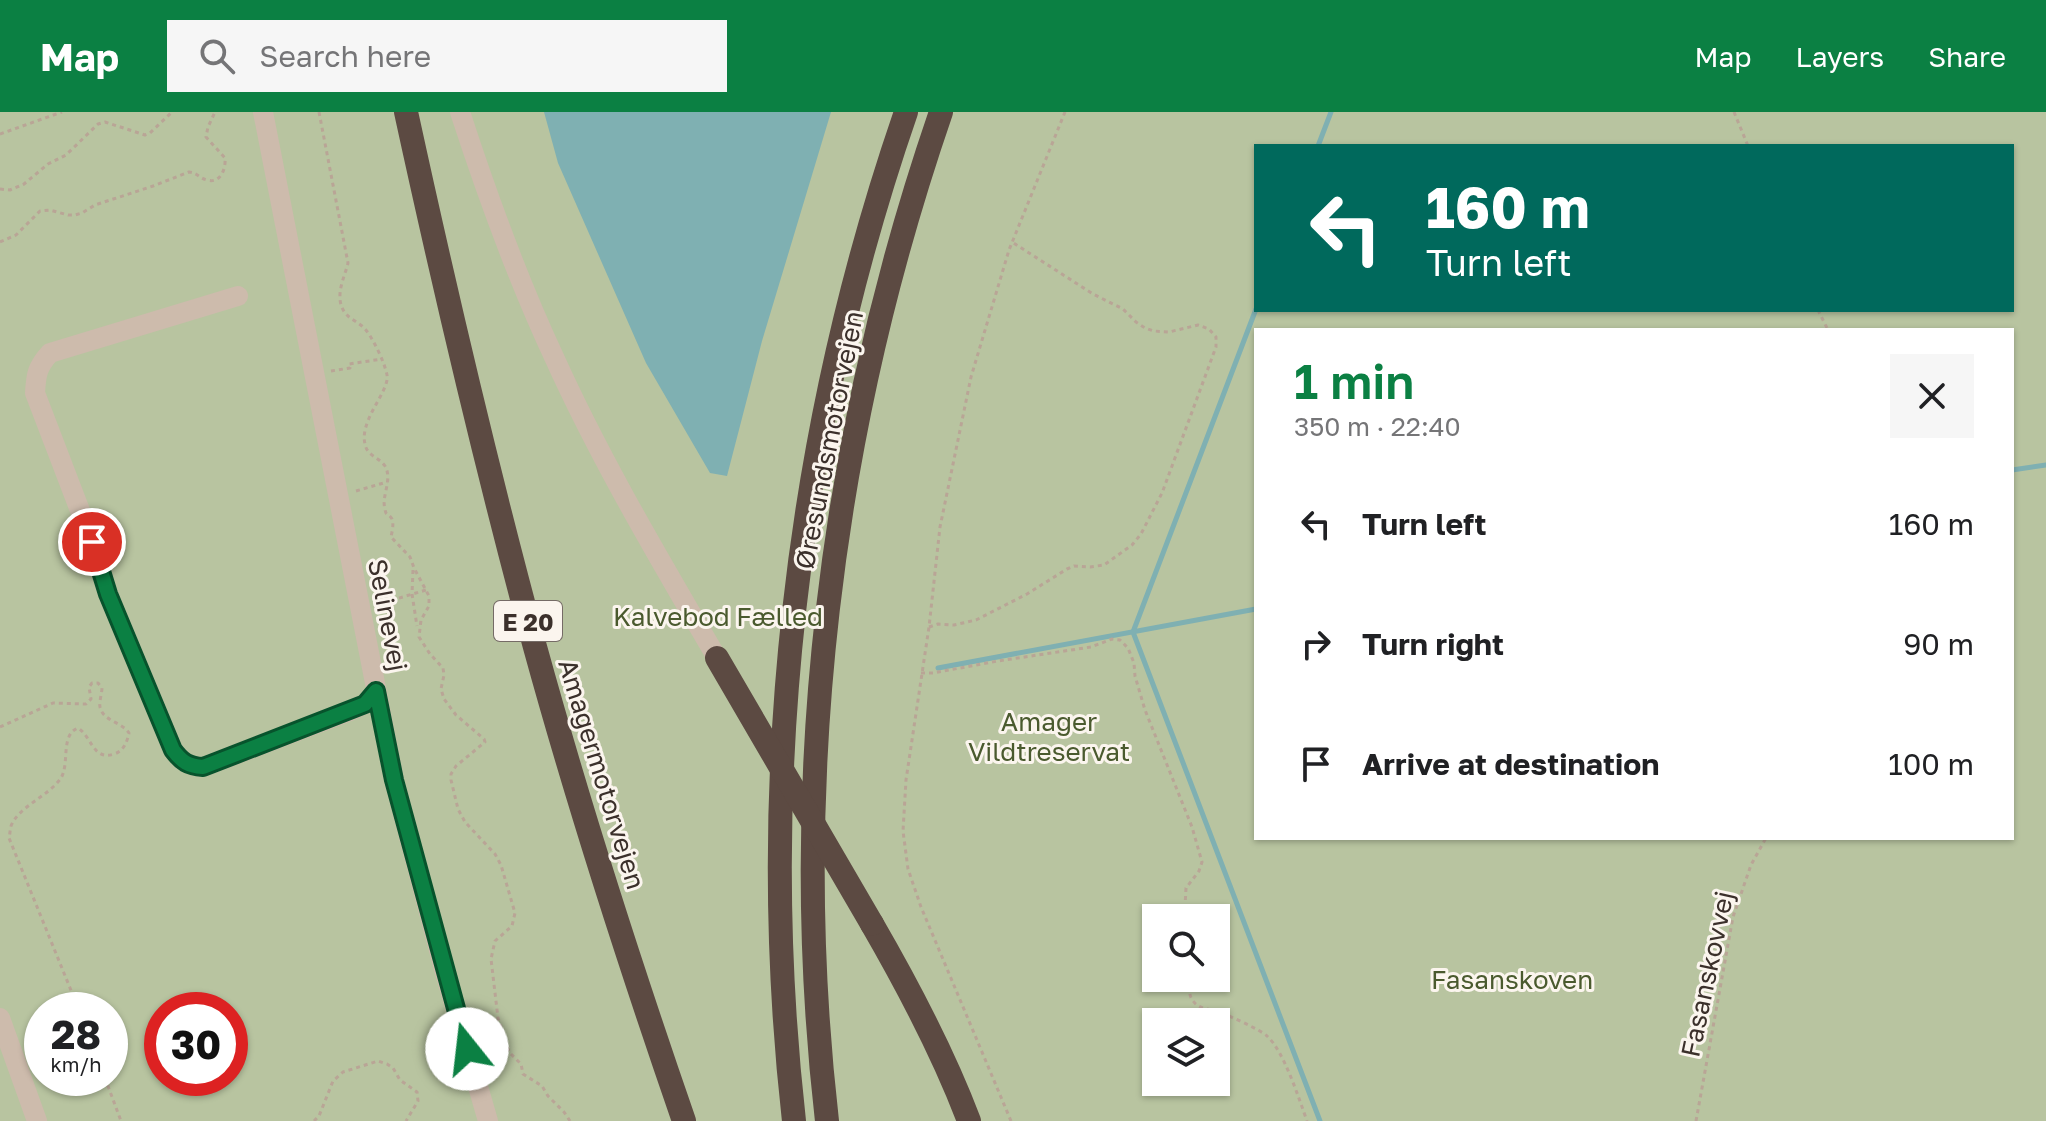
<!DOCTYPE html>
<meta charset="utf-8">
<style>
body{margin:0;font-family:"Golos Text",sans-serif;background:#f6f6f6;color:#202124;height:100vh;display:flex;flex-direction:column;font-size:30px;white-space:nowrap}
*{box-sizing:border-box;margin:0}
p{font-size:26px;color:#757577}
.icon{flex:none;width:44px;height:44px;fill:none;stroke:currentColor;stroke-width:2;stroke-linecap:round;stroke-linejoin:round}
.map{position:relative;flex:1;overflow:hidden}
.drawer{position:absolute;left:1254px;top:216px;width:760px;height:512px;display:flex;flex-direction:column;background:#fff;border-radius:0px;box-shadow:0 2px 6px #0004}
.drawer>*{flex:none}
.guide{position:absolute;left:1254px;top:32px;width:760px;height:168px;border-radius:0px;box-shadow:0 2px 6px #0004;background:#00695c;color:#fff;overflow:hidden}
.controls{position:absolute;left:1142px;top:792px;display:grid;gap:16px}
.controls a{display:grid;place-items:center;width:88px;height:88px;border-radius:0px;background:#fff;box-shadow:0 2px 6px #0004;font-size:40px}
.speed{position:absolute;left:24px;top:880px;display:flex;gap:16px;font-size:40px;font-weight:700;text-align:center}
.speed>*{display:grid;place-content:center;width:104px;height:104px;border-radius:50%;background:#fff;box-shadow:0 2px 6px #0004;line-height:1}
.speed small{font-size:20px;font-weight:400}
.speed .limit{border:12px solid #d22;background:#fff;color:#111}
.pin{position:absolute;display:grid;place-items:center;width:68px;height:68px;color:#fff;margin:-34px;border:4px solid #fff;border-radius:50%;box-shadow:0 2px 8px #0007}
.me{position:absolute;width:88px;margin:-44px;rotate:344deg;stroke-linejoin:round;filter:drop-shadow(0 0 6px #0008)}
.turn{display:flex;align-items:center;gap:28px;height:168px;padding:0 40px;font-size:36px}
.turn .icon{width:104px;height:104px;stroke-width:2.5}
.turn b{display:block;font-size:56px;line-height:68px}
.round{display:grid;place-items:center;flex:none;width:84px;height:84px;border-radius:0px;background:#f6f6f6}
.headline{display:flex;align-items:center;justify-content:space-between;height:136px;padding:0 40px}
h1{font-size:48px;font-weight:600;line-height:60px;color:#0b8043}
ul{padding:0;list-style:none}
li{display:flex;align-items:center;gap:24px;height:120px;padding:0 40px}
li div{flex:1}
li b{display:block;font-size:30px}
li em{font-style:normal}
header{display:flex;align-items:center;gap:48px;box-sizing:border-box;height:112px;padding:0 40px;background:#0b8043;color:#fff}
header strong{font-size:38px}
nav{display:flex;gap:44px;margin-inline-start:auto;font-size:28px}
.search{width:560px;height:72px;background:#f6f6f6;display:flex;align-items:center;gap:20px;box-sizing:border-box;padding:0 28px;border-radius:0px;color:#757577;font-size:30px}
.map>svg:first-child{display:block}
.green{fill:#b8c4a0;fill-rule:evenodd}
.water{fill:#7fb0b2}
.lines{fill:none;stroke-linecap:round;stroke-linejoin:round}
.stream{stroke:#7fb0b2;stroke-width:5}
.path{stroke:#b9a596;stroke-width:3;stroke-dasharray:4 4;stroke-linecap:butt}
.minor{stroke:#cdbbac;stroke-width:20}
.highway{stroke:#5c4a42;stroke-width:24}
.highway-bridge{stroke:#5c4a42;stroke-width:24}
.route-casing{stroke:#07532c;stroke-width:20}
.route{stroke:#0b8043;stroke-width:14}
.labels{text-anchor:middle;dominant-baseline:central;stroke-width:6;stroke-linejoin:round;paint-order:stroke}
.shield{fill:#fbf5ee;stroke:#756b66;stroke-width:2}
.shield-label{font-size:24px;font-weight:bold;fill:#3b302b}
.street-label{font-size:26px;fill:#3b302b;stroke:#fbf5ee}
.park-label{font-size:26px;fill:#4a5a2e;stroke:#fbf5ee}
</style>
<header>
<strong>Map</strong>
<div class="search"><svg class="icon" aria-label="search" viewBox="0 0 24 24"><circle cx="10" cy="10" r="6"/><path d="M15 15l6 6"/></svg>Search here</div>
<nav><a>Map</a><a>Layers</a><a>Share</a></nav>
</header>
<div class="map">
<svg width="2046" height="1009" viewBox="0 0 2046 1009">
<rect width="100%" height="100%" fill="#f4ebe1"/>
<path class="green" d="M 0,0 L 2046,0 L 2046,1009 L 0,1009 ZM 1256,34 L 2012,34 L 2012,198 L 1256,198 ZM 1256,218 L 2012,218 L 2012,726 L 1256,726 ZM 1156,806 L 1216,806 L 1216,866 L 1156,866 ZM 42,898 L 110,898 L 110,966 L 42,966 ZM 162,898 L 230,898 L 230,966 L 162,966 ZM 1156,910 L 1216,910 L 1216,970 L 1156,970 Z"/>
<path class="water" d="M 544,0 L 831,0 L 762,229 L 727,364 L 710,361 L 646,251 L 558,51 Z"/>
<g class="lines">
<g class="stream">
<path d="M 1318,34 L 1331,0"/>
<path d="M 1256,197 L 1133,520 L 1320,1009"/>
<path d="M 2012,358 L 2046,353"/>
<path d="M 938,556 L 1256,497"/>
</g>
<g class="path">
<path d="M 319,0 L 348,151 C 345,164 337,178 341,193 C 345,205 353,207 362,214 C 371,221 385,251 387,263 C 390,279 359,308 365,332 C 367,344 379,345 385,354 C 393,368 381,384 385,397 C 386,405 388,400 392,407 C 394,412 392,420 391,425 L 410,445 L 414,456 L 429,484 L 429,494 L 421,508 L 419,525 L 430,542 L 443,556 L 444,563 L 441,577 L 444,587 L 456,603 L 484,627 L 485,630 L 456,654 L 451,662 L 451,668 L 458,697 L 465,710 L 495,742 L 501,753 L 515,801 L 512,814 L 495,829 L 491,847 L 498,906 L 509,940 L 521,952 L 523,962 L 542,974 L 548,984 L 564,1000 L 570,1009"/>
<path d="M 1734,0 L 1748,34"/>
<path d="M 0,22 L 62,0"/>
<path d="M 0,77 L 10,78 L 24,72 L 48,52 L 66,43 L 98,12 L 105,10 L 145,23 L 150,21 L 172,0"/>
<path d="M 0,130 L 16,123 L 40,99 L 50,98 L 68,103 L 75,103 L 82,101 L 95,93 L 153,74 L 189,60 C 198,61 199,66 207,68 C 221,72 226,56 225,46 L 206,25 L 208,15 L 215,0"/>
<path d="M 1818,198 L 1828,218"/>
<path d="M 331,259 L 350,256 L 349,252 L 382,247"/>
<path d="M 356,379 L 387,370"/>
<path d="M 413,458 L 412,482 L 417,514"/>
<path d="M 376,493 L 426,478"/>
<path d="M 929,515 L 938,512 L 954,513 L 976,508 L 1027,482 L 1067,457 L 1074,454 L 1090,455 L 1104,453 L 1132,433 L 1141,422 L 1162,381 L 1216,235 L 1216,225 L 1209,217 L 1198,213 L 1169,220 L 1154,219 L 1145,216 L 1136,210 L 1123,197 L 1093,182 L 1012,130"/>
<path d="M 921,561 L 933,561 L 998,549 L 1091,535 L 1112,527 L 1120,528 L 1128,536 L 1134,551 L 1135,564 L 1145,598 L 1192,715 L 1202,750 L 1199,759 L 1186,776 L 1185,795 L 1180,806"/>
<path d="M 0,615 L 53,591 L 86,592 L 91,587 L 89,575 L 92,571 L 98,571 L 102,576 C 102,581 99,590 100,595 C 103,609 122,610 129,621 C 127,630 124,639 114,642 C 93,649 92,625 78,616 C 60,623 70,651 61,666 C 49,684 19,694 11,714 C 10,718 10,722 9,726 L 79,898"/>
<path d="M 1189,866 C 1189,874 1188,884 1194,890 C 1199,897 1209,897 1216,899 C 1226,902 1261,918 1267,924 C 1284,939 1299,987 1307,1009"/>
<path d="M 105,966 L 121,1009"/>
<path d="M 314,1009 L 319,1004 L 333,969 L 343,960 L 378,949 L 387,952 L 393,956 L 400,968 L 417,980 L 418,989 L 406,1009"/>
<path d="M 1011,1009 L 921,795 L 908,757 L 903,719 L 906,668 L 929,515 L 940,415 L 971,265 L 1009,138 L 1065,0"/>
<path d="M 1696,1009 L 1733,805 L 1751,753 L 1766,726"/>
</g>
<g class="minor">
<path d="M 263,0 L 394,668 L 444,857 L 488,1009"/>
<path d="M 460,0 C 487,83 517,166 554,245 C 601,349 660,448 717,546"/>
<path d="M 238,184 L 50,241 C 37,255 36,263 35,281 L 92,430 L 108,482 L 173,638 C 182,650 188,654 203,655 L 350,599 L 365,592 L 376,579"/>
<path d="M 0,906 L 37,1009"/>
</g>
<g class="highway">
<path d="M 406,0 C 445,179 487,358 535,535 C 579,695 630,853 684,1009"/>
<path d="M 872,812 C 909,876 943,940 969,1009"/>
<path d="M 794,1009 C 756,672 795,321 906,0"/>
<path d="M 827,1009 C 788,670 830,322 941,0"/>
</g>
<path class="highway-bridge" d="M 717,546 L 872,812"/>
</g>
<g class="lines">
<g class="route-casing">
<path id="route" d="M 92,430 L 108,482 L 173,638 C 182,650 188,654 203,655 L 365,592 L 376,579 L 394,668 L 467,937"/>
</g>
<use href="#route" class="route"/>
</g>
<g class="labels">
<rect class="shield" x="494" y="489" width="68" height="40" rx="6"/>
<g class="shield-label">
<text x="528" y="509">E 20</text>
</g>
<g class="street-label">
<text transform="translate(829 328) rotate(-79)">Øresundsmotorvejen</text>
<text transform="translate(388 503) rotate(79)">Selinevej</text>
<text transform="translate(602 662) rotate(73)">Amagermotorvejen</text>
<text transform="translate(1707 862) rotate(-78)">Fasanskovvej</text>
</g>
<g class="park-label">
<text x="718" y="504">Kalvebod Fælled</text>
<text x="1049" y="609">Amager<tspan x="1049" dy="30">Vildtreservat</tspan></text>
<text x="1512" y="867">Fasanskoven</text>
</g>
</g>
</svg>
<div class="controls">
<a><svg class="icon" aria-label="search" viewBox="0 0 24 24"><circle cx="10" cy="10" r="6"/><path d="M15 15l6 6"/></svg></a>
<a><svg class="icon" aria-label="layers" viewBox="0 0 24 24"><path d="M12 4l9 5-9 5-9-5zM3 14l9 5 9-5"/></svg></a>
</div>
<div class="speed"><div>28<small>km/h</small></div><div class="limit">30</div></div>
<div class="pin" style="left:92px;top:430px;background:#d93025"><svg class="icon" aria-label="arrive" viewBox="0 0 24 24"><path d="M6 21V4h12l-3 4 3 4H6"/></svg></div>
<svg class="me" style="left:467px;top:937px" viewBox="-20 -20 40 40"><circle r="19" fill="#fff"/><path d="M0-13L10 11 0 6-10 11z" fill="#0b8043"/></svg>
<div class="guide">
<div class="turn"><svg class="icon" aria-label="left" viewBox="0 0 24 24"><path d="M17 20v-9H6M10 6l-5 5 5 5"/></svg><div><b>160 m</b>Turn left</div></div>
</div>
<section class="drawer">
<div class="headline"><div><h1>1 min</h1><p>350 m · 22:40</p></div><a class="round"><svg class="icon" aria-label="close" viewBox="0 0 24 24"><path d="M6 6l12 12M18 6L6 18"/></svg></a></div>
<ul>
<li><svg class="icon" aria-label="left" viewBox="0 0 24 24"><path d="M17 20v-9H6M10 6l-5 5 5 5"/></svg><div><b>Turn left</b></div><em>160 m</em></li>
<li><svg class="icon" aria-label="right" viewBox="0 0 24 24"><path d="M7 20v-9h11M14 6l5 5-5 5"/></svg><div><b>Turn right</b></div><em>90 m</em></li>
<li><svg class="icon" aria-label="arrive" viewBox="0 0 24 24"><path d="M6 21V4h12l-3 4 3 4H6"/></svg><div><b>Arrive at destination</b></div><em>100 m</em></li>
</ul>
</section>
</div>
